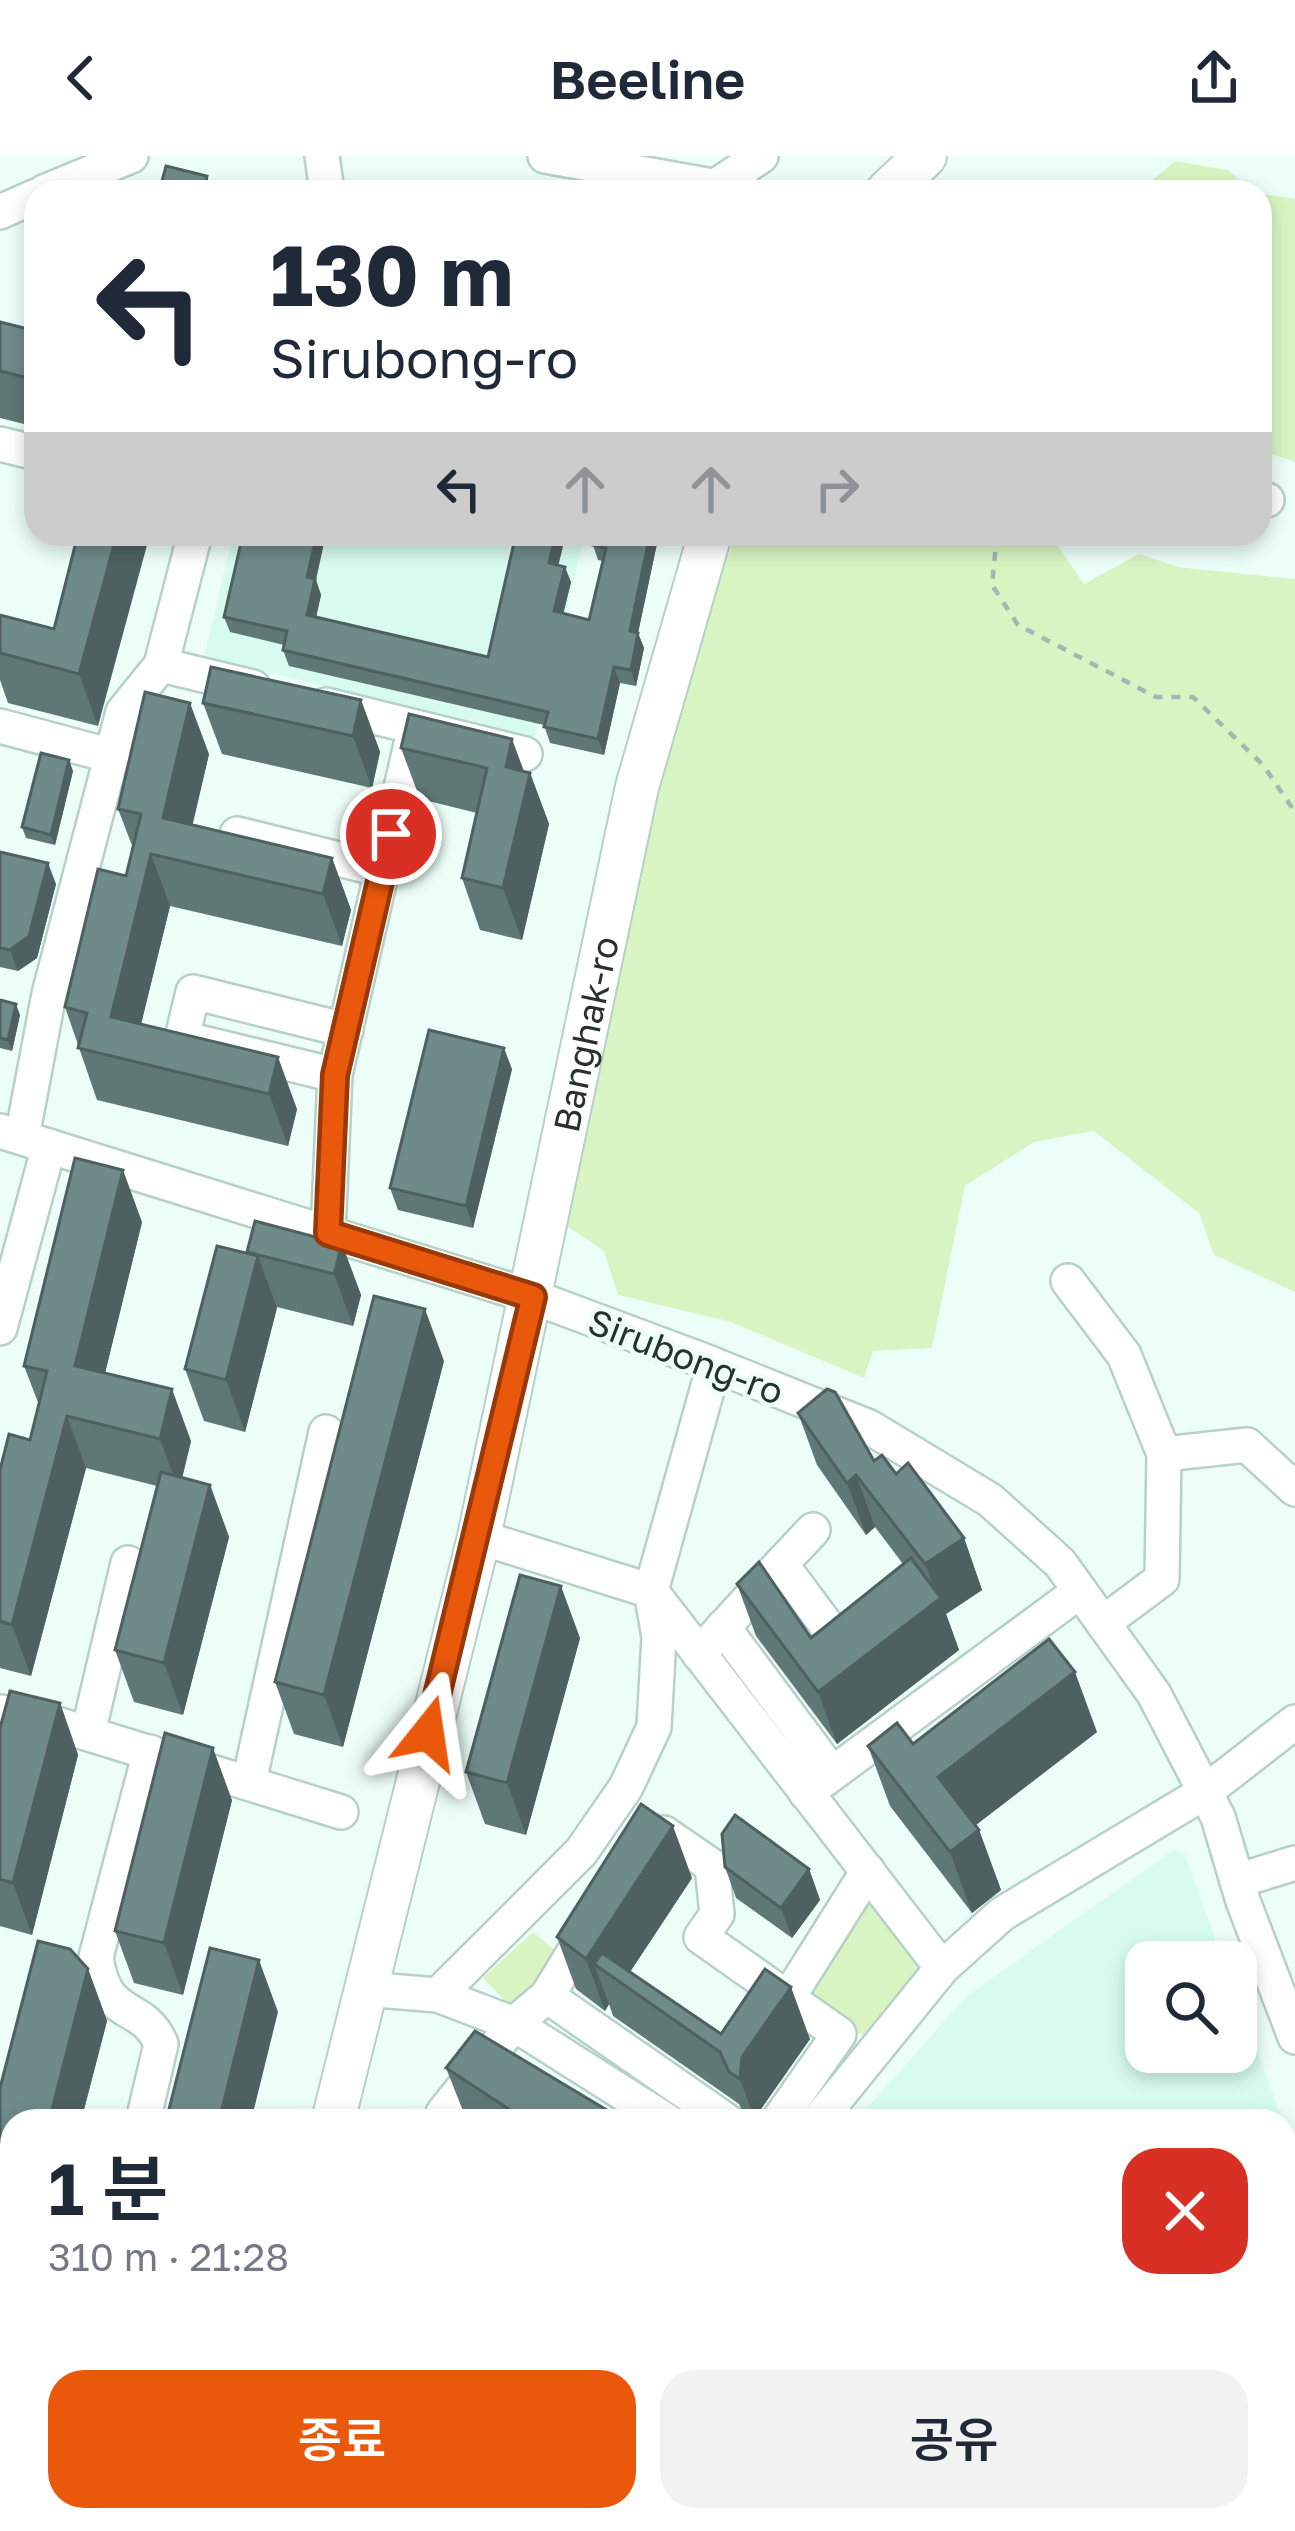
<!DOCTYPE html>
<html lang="ko">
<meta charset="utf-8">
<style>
body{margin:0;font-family:"Golos Text","Noto Sans KR",sans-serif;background:#f2f2f3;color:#1f2937;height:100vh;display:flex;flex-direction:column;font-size:45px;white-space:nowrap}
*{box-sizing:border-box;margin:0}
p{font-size:39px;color:#747a83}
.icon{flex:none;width:66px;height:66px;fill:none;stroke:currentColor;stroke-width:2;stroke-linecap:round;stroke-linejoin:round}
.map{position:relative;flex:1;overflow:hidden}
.panel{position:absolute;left:0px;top:1953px;width:1296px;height:423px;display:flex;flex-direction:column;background:#fff;border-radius:36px 36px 0 0;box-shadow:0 6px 18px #0003}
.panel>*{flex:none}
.hud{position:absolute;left:24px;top:24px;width:1248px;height:366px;border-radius:36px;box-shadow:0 6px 18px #0003;background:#fff;color:#1f2937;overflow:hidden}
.fabs{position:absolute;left:1125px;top:1785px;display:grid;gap:24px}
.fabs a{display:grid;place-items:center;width:132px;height:132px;border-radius:24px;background:#fff;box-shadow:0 6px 18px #0003;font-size:60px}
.pin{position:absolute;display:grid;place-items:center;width:102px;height:102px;color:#fff;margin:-51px;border:6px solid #fff;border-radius:50%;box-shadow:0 3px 12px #0007}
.me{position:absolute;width:132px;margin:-66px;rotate:15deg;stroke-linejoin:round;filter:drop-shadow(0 0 9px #0008)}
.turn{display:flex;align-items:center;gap:42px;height:252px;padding:0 48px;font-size:54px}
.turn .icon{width:156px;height:156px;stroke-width:2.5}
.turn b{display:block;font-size:84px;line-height:102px}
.lanes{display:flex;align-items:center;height:114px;padding:0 48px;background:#0003;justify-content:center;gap:60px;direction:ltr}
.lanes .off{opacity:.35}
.round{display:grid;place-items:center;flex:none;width:126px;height:126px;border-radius:36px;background:#f2f2f3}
.summary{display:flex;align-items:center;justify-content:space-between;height:204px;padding:0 48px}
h1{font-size:72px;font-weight:600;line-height:90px}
.action{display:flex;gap:24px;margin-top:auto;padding:24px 48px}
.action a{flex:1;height:138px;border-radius:36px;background:#ea580c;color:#fff;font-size:48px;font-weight:600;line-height:138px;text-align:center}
.action a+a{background:#f2f2f3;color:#1f2937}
header{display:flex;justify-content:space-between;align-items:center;height:156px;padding:0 48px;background:#fff;font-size:54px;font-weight:600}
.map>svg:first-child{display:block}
.built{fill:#d7fcef}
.green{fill:#d7f4c2}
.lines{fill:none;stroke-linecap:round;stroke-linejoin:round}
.minor-casing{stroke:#b6d1c7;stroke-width:38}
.major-casing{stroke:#b6d1c7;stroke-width:46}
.path{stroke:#a7b6b0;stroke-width:4.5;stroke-dasharray:9 9;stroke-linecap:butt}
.minor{stroke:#fff;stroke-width:33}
.major{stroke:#fff;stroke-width:42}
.wall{fill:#5f7876}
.shaded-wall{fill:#4e6160}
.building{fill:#6f8b89;stroke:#4e6160;stroke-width:3}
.route-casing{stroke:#983908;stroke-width:30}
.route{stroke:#ea580c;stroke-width:21}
.labels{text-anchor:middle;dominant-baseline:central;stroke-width:9;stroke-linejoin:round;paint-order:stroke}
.street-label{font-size:36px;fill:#27312d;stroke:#edfef8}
</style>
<header><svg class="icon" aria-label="back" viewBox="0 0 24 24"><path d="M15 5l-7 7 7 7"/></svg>Beeline<svg class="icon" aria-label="share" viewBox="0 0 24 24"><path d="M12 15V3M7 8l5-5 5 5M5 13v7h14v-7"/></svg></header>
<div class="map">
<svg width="1295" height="2375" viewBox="0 0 1295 2375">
<rect width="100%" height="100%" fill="#edfef8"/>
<g class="built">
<path d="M 233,378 L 585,378 L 535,581 L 204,501 Z"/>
<path d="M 1175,1693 L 1185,1699 L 1224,1806 L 1146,1806 L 1146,1896 L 1236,1896 L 1236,1837 L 1283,1965 L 855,1965 L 967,1840 Z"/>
</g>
<g class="green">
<path d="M 1175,5 L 1228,14 L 1253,36 L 1139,36 Z"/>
<path d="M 1260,38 L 1295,42 L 1295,306 L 1260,294 Z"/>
<path d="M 736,378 L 1050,379 L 1084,428 L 1139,398 L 1178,411 L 1295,423 L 1295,1136 L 1214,1099 L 1199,1057 L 1094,975 L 1034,986 L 965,1030 L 932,1192 L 873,1195 L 864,1222 L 731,1166 L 618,1139 L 604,1095 L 564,1068 C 613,836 656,603 736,378 Z"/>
<path d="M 869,1731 L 929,1810 L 870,1885 L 803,1838 Z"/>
<path d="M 533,1776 L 560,1799 L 541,1833 L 513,1853 L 483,1822 Z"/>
</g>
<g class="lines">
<g class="minor-casing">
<g id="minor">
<path d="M 322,0 L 327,36"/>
<path d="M 545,0 L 746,36"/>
<path d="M 719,28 L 761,0"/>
<path d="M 44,36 L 131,0"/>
<path d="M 0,56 L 36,40"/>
<path d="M 0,288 L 36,297"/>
<path d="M 1260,342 L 1267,344"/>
<path d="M 161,509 L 253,531"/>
<path d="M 326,549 L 525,598"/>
<path d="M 0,570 L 112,600"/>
<path d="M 237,678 L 383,714"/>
<path d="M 335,919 L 182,882 L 193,836 L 346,874"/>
<path d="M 0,975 L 533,1141 L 702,1204 L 869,1271 L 990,1344 L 1060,1407 L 1154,1538 L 1218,1661 L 1243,1745 L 1295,1881"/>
<path d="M 22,981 L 49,838 L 123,556 L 161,509 L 195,378"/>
<path d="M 328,1077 L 335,919 L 415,571"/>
<path d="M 1068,1125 L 1124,1199 L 1164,1298 L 1162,1423 L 1103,1467"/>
<path d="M 0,1172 L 49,990"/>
<path d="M 1164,1298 L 1247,1289 L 1295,1333"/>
<path d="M 479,1381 L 651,1435 L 942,1812"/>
<path d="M 781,1408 L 813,1374"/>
<path d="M 723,1471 L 820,1601"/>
<path d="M 699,1498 L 781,1408 L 830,1474"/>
<path d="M 0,1556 L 47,1565 L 341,1656"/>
<path d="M 88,1577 L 128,1407"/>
<path d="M 249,1626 L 326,1276"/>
<path d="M 806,1637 L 1080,1435"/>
<path d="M 643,1683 L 664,1677 L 712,1710 L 717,1758 L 701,1781 L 839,1878 L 778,1965"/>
<path d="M 1237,1725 L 1295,1707"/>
<path d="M 364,1833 L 438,1839 L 514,1868 L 667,1965"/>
<path d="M 438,1839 L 581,1696 L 626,1631 L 654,1571 L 659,1481 L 651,1435 L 714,1209"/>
<path d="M 547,1840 L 727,1965"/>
<path d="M 788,1842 L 868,1715"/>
<path d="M 143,1965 L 161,1888 C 143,1844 105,1867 96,1801 L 150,1596"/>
<path d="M 442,1965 L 443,1957 L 514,1868 L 547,1840 L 588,1773"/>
<path d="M 818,1965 L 942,1812 L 1002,1758 L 1205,1636 L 1295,1566"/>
<path d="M 0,2073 L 12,2080"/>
<path d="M 1284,2095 L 1295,2092"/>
<path d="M 0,2157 L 12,2164"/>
<path d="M 0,2253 L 12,2242"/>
<path d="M 1284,2261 L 1295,2289"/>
<path d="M 0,2316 L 12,2343"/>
<path d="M 731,2364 L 743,2375"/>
<path d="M 936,2364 L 943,2375"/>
<path d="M 977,2364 L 981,2375"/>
<path d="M 1131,2364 L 1136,2375"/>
<path d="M 118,2375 L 141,2364"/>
<path d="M 479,2375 L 481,2364"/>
</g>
</g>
<g class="major-casing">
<g id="major">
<path d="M 887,36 L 925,0"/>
<path id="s1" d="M 333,1965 L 479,1381 L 637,631 L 710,378"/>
<path d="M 238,2375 L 240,2364"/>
</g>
</g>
<path class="path" d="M 997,378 L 992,429 L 1018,469 L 1156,541 L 1193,541 L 1263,609 L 1295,656"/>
<use href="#minor" class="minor"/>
<use href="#major" class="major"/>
</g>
<g class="wall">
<path d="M 0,166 L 36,175 L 36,271 L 0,262 Z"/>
<path d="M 78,378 L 98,570 L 8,547 L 0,524 L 0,459 L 54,473 Z"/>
<path d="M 659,378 L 638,477 L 644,492 L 636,530 L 620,527 L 604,599 L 550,587 L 544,569 L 289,510 L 283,494 L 284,489 L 230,476 L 224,461 L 316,424 L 321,439 L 316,461 L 488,501 L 558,409 L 571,426 L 563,458 L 589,464 L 603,405 L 598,404 L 593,389 Z"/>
<path d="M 361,544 L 380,596 L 372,632 L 222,598 L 203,547 Z"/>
<path d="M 401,592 L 530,617 L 549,668 L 522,784 L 480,774 L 462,722 L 477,657 L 420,643 Z"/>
<path d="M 209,598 L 192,669 L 332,702 L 351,754 L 342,790 L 170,750 L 141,868 L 297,953 L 288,990 L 97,944 L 65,851 L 126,720 L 133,692 L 118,653 Z"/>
<path d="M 73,615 L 55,689 L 26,682 L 22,671 Z"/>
<path d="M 0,696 L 56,728 L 37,802 L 18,815 L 0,811 Z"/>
<path d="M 0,844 L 20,859 L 12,895 L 0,892 Z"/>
<path d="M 512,913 L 473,1072 L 398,1054 L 390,1032 Z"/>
<path d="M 142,1066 L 105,1217 L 191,1285 L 182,1322 L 210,1329 L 229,1381 L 183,1559 L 134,1546 L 115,1494 L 157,1330 L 86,1312 L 31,1520 L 0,1512 L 0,1314 L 30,1284 L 39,1249 L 24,1210 Z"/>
<path d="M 342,1088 L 361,1139 L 353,1170 L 277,1151 L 245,1276 L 204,1265 L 185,1213 L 248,1098 Z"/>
<path d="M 444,1205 L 343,1591 L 294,1578 L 275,1526 Z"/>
<path d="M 798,1257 L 896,1318 L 964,1382 L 982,1434 L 946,1458 L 959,1494 L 837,1588 L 756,1480 L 737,1428 L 811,1482 L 903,1408 L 875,1371 L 866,1379 L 817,1309 Z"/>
<path d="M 580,1482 L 526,1679 L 485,1668 L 466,1616 Z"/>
<path d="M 60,1547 L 78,1599 L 32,1779 L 0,1770 L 0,1572 Z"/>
<path d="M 1097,1576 L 976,1669 L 979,1674 L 1001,1734 L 972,1757 L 890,1650 L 868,1590 Z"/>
<path d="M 232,1644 L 183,1839 L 134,1827 L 115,1775 Z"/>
<path d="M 725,1711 L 809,1713 L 820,1744 L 792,1782 L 736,1742 Z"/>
<path d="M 692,1722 L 630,1816 L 721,1878 L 810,1883 L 761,1953 L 760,1965 L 747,1965 L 739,1948 L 613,1860 L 609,1848 L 605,1855 L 576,1833 L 557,1781 Z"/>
<path d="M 88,1813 L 107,1865 L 81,1965 L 12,1965 L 12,2040 L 5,2038 L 0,2024 L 0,1932 Z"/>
<path d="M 446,1912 L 625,1965 L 467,1965 Z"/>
<path d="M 1284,2099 L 1295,2128 L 1295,2246 L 1284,2218 Z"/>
</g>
<g class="shaded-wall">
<path d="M 207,20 L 212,36 L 203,36 Z"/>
<path d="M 117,378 L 150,378 L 98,570 L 79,518 Z"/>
<path d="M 317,378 L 326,378 L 316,424 L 321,439 L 313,475 L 307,459 L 307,421 Z"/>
<path d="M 556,378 L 566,378 L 555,423 L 549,407 Z"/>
<path d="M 650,378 L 659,378 L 638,477 L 644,492 L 636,530 L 631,514 L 630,475 Z"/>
<path d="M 565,411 L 571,426 L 560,471 L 554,455 Z"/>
<path d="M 614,511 L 620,527 L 604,599 L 598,583 Z"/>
<path d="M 361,544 L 380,596 L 372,632 L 353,580 Z"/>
<path d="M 190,547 L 209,598 L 184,706 L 163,662 Z"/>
<path d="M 512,583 L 528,626 L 530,617 L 549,668 L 522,784 L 503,732 L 506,611 Z"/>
<path d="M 69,604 L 73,615 L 55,689 L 51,679 Z"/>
<path d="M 151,698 L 170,750 L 132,905 L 111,861 Z"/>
<path d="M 332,702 L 351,754 L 342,790 L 323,738 Z"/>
<path d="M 48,707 L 56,728 L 37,802 L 18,815 L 10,794 Z"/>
<path d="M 16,848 L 20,859 L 12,895 L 8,884 Z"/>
<path d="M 504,892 L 512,913 L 473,1072 L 466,1050 Z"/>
<path d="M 278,901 L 297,953 L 288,990 L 269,938 Z"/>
<path d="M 123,1014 L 142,1066 L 94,1262 L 75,1210 Z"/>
<path d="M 342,1088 L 361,1139 L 353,1170 L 334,1118 Z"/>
<path d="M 258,1100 L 277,1152 L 245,1276 L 226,1224 Z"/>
<path d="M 425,1153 L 444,1205 L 343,1591 L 324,1539 Z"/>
<path d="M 172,1233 L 191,1285 L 179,1335 L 160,1283 Z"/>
<path d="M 67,1260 L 86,1312 L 31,1520 L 12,1469 Z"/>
<path d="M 856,1319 L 875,1371 L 866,1379 L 847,1327 Z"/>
<path d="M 210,1329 L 229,1381 L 183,1559 L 164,1507 Z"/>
<path d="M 964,1382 L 982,1434 L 946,1458 L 959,1494 L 837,1588 L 818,1536 L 938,1444 L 925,1408 Z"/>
<path d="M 561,1430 L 580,1482 L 526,1679 L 507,1627 Z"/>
<path d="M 1075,1516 L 1097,1576 L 960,1681 L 938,1621 Z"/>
<path d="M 60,1547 L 78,1599 L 32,1779 L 13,1727 Z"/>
<path d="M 213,1592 L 232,1644 L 183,1839 L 164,1787 Z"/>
<path d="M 673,1670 L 692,1722 L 622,1828 L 594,1808 L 609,1848 L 605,1855 L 586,1803 Z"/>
<path d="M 979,1674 L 1001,1734 L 972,1757 L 950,1696 Z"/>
<path d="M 809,1713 L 820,1744 L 792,1782 L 781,1752 Z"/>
<path d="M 259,1804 L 278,1856 L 251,1965 L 219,1965 Z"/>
<path d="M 88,1813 L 107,1865 L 81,1965 L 49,1965 Z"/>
<path d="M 791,1831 L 810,1883 L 761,1953 L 760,1965 L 755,1965 L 740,1923 L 742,1901 Z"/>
<path d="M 0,2162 L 8,2184 L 0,2204 Z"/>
</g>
<g class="building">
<path d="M 166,10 L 207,20 L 203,36 L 159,36 Z"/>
<path d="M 0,166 L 36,175 L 36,224 L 0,215 Z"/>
<path d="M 78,378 L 117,378 L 79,518 L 0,497 L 0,459 L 54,473 Z"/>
<path d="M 243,378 L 317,378 L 307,421 L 315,423 L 307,459 L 488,501 L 516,378 L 556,378 L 549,407 L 565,411 L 554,455 L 589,464 L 606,392 L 593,389 L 595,378 L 650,378 L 630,475 L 638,477 L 631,514 L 614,511 L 598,583 L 544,571 L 548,556 L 283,494 L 287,475 L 224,461 Z"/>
<path d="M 211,511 L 361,544 L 353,580 L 203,547 Z"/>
<path d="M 145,536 L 190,547 L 163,662 L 332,702 L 323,738 L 151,698 L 111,861 L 278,901 L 269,938 L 78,892 L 87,857 L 65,851 L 98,713 L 126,720 L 141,658 L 118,653 Z"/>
<path d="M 409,558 L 512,583 L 506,611 L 530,617 L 503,732 L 462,722 L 487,612 L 401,592 Z"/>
<path d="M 41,597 L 69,604 L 51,679 L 22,671 Z"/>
<path d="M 0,696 L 48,707 L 29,780 L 10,794 L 0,792 Z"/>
<path d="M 0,844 L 16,848 L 8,884 L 0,882 Z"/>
<path d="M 429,874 L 504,892 L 466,1050 L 390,1032 Z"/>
<path d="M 75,1002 L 123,1014 L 75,1210 L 172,1233 L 160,1283 L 67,1260 L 12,1469 L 0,1465 L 0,1314 L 9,1278 L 30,1284 L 47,1215 L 24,1210 Z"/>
<path d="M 255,1065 L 342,1088 L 334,1118 L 247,1096 Z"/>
<path d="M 217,1090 L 258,1100 L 226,1224 L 185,1213 Z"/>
<path d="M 374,1140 L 425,1153 L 324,1539 L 275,1526 Z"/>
<path d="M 827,1233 L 835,1236 L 874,1305 L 882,1299 L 896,1318 L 908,1307 L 964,1382 L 925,1408 L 856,1319 L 847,1327 L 798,1257 Z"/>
<path d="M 161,1316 L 210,1329 L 164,1507 L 115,1494 Z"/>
<path d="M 911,1402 L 941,1442 L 818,1536 L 737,1428 L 759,1406 L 811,1482 Z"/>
<path d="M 520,1419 L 561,1430 L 507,1627 L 466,1616 Z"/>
<path d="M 1049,1483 L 1075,1516 L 938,1621 L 979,1674 L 950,1696 L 868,1590 L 897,1567 L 913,1588 Z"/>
<path d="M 10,1535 L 60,1547 L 13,1727 L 0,1723 L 0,1572 Z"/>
<path d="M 165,1577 L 213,1592 L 164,1787 L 115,1775 Z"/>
<path d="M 641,1648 L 673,1670 L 586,1803 L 557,1781 Z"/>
<path d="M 735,1659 L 809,1713 L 781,1752 L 725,1711 L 722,1678 Z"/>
<path d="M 38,1785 L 70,1793 L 88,1813 L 49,1965 L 12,1965 L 12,1993 L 0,1990 L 0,1932 Z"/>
<path d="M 210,1792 L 259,1804 L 219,1965 L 166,1965 Z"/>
<path d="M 602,1797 L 721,1878 L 765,1813 L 791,1831 L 742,1901 L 740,1923 L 729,1916 L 720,1896 L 594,1808 Z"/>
<path d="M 475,1875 L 625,1965 L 523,1965 L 524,1963 L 446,1912 Z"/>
<path d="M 1284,2099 L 1295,2128 L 1295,2228 L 1284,2208 Z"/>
<path d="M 12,2264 L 12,2288 L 5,2267 Z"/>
</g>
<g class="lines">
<g class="route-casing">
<path id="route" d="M 391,678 L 335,919 L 328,1077 L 533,1141 L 428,1577"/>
</g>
<use href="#route" class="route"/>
</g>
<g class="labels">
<g class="street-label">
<text stroke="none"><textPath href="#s1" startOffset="1116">Banghak-ro</textPath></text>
<text transform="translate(686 1200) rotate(21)">Sirubong-ro</text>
</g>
</g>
</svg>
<div class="fabs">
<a><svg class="icon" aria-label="search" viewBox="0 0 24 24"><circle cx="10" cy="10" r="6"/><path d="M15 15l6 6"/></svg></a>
</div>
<div class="pin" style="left:391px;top:678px;background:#d93025"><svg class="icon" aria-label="arrive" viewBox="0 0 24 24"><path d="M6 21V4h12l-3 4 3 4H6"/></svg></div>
<svg class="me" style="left:428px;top:1577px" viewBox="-20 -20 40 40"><path d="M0-17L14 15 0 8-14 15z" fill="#ea580c" stroke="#fff" stroke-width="4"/></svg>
<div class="hud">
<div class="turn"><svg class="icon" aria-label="left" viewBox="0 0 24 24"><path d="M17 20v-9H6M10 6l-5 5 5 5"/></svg><div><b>130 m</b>Sirubong-ro</div></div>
<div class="lanes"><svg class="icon" aria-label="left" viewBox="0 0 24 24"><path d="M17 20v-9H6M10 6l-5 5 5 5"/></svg><svg class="icon off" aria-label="ahead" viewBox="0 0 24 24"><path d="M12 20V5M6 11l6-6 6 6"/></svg><svg class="icon off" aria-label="ahead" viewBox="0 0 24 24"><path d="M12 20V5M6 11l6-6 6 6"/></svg><svg class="icon off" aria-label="right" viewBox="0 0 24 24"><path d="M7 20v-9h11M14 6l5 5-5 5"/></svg></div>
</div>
<section class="panel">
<div class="summary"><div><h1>1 분</h1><p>310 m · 21:28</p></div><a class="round" style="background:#d93025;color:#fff"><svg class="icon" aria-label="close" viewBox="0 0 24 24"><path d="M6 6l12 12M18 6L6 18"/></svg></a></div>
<div class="action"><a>종료</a><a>공유</a></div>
</section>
</div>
